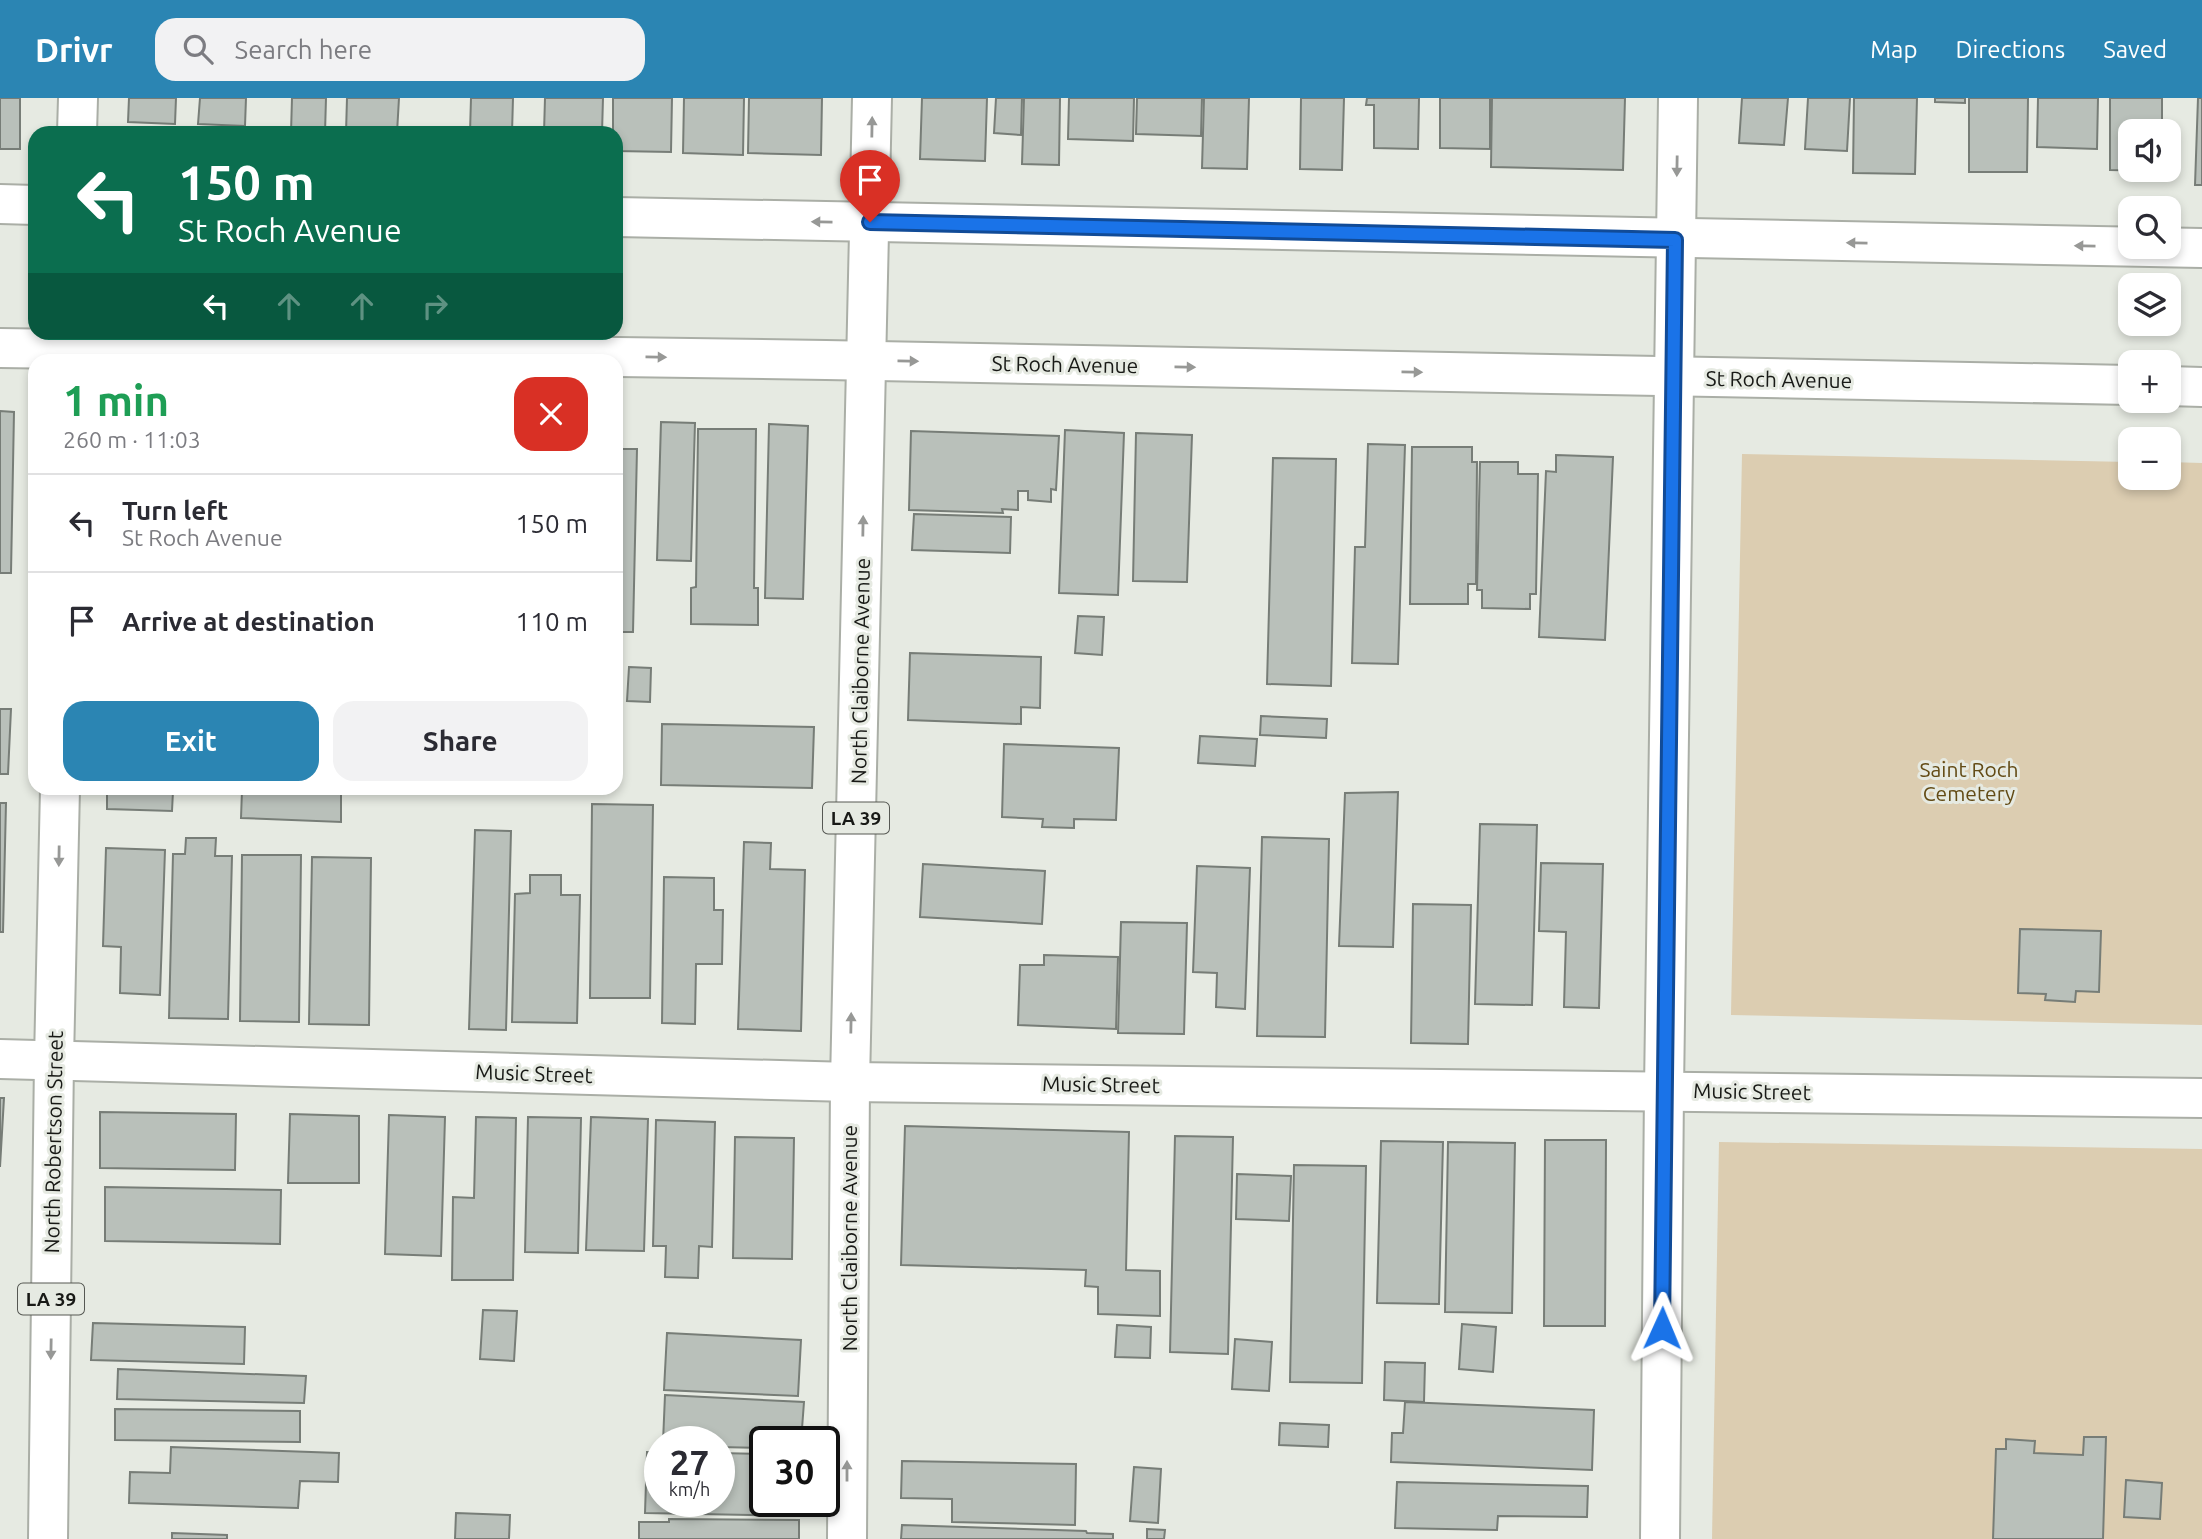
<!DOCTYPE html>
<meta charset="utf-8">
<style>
body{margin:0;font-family:Ubuntu,sans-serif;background:#f2f2f3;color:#2b2b33;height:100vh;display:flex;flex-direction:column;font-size:26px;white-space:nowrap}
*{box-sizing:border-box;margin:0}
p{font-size:23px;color:#7c7c81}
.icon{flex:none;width:38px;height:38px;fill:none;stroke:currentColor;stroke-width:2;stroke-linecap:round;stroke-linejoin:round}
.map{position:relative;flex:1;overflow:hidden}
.panel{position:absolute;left:28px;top:256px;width:595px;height:441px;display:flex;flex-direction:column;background:#fff;border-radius:21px;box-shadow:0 4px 10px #0003}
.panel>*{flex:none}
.hud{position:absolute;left:28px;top:28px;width:595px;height:214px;border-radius:21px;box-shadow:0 4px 10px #0003;background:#0b6e4f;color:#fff;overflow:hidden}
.buttons{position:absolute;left:2118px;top:21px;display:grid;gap:14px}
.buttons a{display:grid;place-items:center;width:63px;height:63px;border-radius:14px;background:#fff;box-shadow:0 4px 10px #0003;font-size:35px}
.speed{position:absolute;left:644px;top:1328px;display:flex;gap:14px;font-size:35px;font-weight:700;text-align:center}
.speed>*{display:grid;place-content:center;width:91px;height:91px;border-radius:50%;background:#fff;box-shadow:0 4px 10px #0003;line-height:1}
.speed small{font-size:18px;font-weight:400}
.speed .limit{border:4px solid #111;border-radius:10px;background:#fff;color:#111}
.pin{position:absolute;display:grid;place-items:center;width:60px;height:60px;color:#fff;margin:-72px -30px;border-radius:50% 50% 50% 0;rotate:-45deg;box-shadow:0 0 7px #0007}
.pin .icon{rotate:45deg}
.me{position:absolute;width:77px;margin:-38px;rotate:1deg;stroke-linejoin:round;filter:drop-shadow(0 0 5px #0008)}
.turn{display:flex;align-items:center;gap:24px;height:147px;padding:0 35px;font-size:32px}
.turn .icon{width:91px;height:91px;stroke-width:2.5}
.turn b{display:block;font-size:49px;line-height:60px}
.lanes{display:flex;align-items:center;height:66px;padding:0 35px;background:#0003;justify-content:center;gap:35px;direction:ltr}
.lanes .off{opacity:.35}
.round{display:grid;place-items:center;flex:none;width:74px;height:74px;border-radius:21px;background:#f2f2f3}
.overview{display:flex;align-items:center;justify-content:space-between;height:119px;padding:0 35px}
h1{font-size:42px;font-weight:600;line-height:52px;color:#1e9e55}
.primary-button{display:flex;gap:14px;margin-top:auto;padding:14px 35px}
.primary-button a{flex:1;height:80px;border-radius:21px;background:#2b85b3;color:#fff;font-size:28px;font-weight:600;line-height:80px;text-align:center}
.primary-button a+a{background:#f2f2f3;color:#2b2b33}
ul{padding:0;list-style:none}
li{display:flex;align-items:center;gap:21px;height:98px;padding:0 35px;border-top:2px solid #e1e1e2}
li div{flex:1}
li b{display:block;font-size:26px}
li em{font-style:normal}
header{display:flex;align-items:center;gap:42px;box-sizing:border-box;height:98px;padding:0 35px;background:#2b85b3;color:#fff}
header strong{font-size:33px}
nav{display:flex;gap:38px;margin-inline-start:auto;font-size:24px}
.search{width:490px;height:63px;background:#f2f2f3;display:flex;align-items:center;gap:18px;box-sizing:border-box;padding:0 24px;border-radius:21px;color:#7c7c81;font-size:26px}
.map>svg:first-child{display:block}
.green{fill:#dccdb1}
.building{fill:#b9c0ba;stroke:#777d77;stroke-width:2}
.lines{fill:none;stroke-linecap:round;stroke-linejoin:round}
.street-casing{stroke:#aaaea6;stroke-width:42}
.primary-casing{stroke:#aaaea6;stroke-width:42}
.street{stroke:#fff;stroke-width:38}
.primary{stroke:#fff;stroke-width:38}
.oneway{fill:#979896}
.route-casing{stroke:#114b97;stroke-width:18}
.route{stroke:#1a73e8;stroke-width:12}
.labels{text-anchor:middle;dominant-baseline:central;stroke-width:6;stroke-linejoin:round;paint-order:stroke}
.shield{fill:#e6eae2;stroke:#565853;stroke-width:2}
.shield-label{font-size:19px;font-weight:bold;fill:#181916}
.street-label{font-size:21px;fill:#181916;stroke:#e6eae2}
.park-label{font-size:21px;fill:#634b15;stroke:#e6eae2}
</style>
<header>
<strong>Drivr</strong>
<div class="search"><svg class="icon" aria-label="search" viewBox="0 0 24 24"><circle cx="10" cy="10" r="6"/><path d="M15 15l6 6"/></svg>Search here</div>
<nav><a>Map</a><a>Directions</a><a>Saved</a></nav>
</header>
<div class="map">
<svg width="2202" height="1441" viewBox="0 0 2202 1441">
<rect width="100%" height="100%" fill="#e6eae2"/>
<g class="green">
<path d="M 1742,356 L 2130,364 L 2130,380 L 2168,380 L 2168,364 L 2202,365 L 2202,927 L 1731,917 Z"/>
<path d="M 1719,1044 L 2202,1051 L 2202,1441 L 1712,1441 Z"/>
</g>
<g class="building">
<rect x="0" y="0" width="20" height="51"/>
<path d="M 129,0 L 176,0 L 175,26 L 128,24 Z"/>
<path d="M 200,0 L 246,0 L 245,28 L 198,26 Z"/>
<path d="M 292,0 L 326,0 L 325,35 L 291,35 Z"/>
<path d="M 347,0 L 399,0 L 397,35 L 346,35 Z"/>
<path d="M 471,0 L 513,0 L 512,35 L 470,35 Z"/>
<path d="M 545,0 L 603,0 L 602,35 L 544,35 Z"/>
<path d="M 613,0 L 672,0 L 671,54 L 616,53 L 616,35 L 613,35 Z"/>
<path d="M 684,0 L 744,0 L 743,57 L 683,55 Z"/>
<path d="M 749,0 L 822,0 L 821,57 L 748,55 Z"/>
<path d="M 922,0 L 987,0 L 985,63 L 920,61 Z"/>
<path d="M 996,0 L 1022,0 L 1021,37 L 994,35 Z"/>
<path d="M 1024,0 L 1060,0 L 1059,67 L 1022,66 Z"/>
<path d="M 1069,0 L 1134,0 L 1133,43 L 1068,41 Z"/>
<path d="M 1137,0 L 1202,0 L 1201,38 L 1136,36 Z"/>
<path d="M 1204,0 L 1249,0 L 1247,71 L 1202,70 Z"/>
<path d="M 1301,0 L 1344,0 L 1342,72 L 1300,71 Z"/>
<path d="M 1367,0 L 1419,0 L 1418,51 L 1374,50 L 1374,7 L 1366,7 Z"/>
<path d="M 1440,0 L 1490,0 L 1490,51 L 1440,50 Z"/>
<path d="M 1492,0 L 1625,0 L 1623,72 L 1491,69 Z"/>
<path d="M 1742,0 L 1788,0 L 1784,47 L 1739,45 Z"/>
<path d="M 1808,0 L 1850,0 L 1847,53 L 1805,51 Z"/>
<path d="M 1854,0 L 1917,0 L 1915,76 L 1853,75 Z"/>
<path d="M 1935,0 L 1965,0 L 1965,5 L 1935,4 Z"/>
<path d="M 1969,0 L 2028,0 L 2027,74 L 1969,74 Z"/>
<path d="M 2038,0 L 2098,0 L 2097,51 L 2037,49 Z"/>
<path d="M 2110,0 L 2162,0 L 2162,33 L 2130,33 L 2130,72 L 2161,73 L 2110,72 Z"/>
<path d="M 2198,0 L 2202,0 L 2202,87 L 2195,87 Z"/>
<path d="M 0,313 L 14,314 L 11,475 L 0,475 Z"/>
<path d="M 661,324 L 695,325 L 691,463 L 657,462 Z"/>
<path d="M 769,326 L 808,328 L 803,501 L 765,500 Z"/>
<path d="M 698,331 L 756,331 L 754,490 L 758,490 L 758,527 L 691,526 L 691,490 L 696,489 Z"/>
<path d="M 1065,332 L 1124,335 L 1118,497 L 1059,495 Z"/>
<path d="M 911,333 L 1059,338 L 1056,392 L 1051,391 L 1051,404 L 1028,402 L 1028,393 L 1018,393 L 1018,412 L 1002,411 L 1003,415 L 909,412 Z"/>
<path d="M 1136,335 L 1192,337 L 1187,484 L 1133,483 Z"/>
<path d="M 1368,346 L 1405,347 L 1398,566 L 1352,565 L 1355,449 L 1365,449 Z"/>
<path d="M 1412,349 L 1472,349 L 1472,364 L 1477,364 L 1476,486 L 1468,486 L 1468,506 L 1410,506 Z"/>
<path d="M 616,351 L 637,351 L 633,534 L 616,534 Z"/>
<path d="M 1556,357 L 1613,359 L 1605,542 L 1539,539 L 1546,373 L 1556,374 Z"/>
<path d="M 1273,360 L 1336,361 L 1331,588 L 1267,586 Z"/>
<path d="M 1480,364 L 1518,364 L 1518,376 L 1538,376 L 1536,496 L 1530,496 L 1530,511 L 1482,510 L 1482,492 L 1477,492 Z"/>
<path d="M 914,416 L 1011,419 L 1010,455 L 912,452 Z"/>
<path d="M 1078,518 L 1104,519 L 1102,557 L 1075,555 Z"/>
<path d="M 910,555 L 1041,559 L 1040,610 L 1021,609 L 1021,626 L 908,622 Z"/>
<path d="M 629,569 L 651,570 L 650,604 L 627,603 Z"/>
<path d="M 0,611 L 11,611 L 8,676 L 0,676 Z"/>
<path d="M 1261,618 L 1327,621 L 1326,640 L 1260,637 Z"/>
<path d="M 662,626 L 814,629 L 812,690 L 661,687 Z"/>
<path d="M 1200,638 L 1257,641 L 1255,668 L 1198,665 Z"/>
<path d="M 1004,646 L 1119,650 L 1116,722 L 1074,721 L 1074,730 L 1042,729 L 1043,721 L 1002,719 Z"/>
<path d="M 107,691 L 173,693 L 172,713 L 107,711 Z"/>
<path d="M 242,692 L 341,696 L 341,724 L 241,720 Z"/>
<path d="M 1398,694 L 1393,849 L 1339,848 L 1345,695 Z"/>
<path d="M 0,705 L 6,705 L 3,834 L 0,834 Z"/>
<path d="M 592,706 L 653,707 L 650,900 L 590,900 Z"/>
<path d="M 1480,726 L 1537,727 L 1532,907 L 1475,906 Z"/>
<path d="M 475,732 L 511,733 L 506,932 L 469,931 Z"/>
<path d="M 1262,739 L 1329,741 L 1325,939 L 1257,938 Z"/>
<path d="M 186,740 L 216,740 L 215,758 L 232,758 L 228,921 L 169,920 L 173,756 L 185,756 Z"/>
<path d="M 744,744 L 771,745 L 770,771 L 805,772 L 801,933 L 738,931 Z"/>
<path d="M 106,750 L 165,752 L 160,897 L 120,895 L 121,849 L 103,848 Z"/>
<path d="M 242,757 L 301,757 L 299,924 L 240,923 Z"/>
<path d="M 312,759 L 371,760 L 369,927 L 309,926 Z"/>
<path d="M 1541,765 L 1603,766 L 1599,910 L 1564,909 L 1566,834 L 1539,833 Z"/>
<path d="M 923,766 L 1045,773 L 1042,826 L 920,819 Z"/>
<path d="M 1197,768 L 1250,770 L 1245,911 L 1216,909 L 1217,875 L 1193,874 Z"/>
<path d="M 530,777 L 561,777 L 561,797 L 580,797 L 577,925 L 512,924 L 515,796 L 530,795 Z"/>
<path d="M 664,779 L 714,780 L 714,812 L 723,812 L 722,866 L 696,866 L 695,926 L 662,925 Z"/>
<path d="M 1413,806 L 1471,807 L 1468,946 L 1411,945 Z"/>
<path d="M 1121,824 L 1187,825 L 1184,936 L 1118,935 Z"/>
<path d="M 2020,831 L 2101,833 L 2099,894 L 2076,893 L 2075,904 L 2045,902 L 2046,896 L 2018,895 Z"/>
<path d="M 1044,857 L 1118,859 L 1116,931 L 1018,927 L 1020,867 L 1044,867 Z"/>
<path d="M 0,1000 L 4,1000 L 0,1069 Z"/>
<path d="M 100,1014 L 236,1016 L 235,1072 L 100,1070 Z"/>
<path d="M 290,1016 L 359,1018 L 359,1085 L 288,1085 Z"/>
<path d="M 389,1017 L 445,1019 L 441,1158 L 385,1156 Z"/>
<path d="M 476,1019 L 516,1020 L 513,1182 L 452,1182 L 453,1099 L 474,1100 Z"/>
<path d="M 528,1019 L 581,1020 L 578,1155 L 525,1154 Z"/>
<path d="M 591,1019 L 648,1021 L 644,1153 L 586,1152 Z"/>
<path d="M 656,1022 L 715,1024 L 712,1149 L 699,1148 L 698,1180 L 665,1179 L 666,1148 L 653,1148 Z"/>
<path d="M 905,1028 L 1129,1034 L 1126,1172 L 1160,1173 L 1160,1218 L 1098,1216 L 1098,1189 L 1085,1188 L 1086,1172 L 901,1167 Z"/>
<path d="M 1175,1038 L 1233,1039 L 1228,1256 L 1170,1254 Z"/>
<path d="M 735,1039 L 794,1040 L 792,1161 L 733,1160 Z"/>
<path d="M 1545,1042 L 1606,1042 L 1605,1228 L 1544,1228 Z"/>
<path d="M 1381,1043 L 1443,1044 L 1439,1206 L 1377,1205 Z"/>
<path d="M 1448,1044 L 1515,1045 L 1512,1215 L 1445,1214 Z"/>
<path d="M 1294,1067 L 1366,1068 L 1362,1285 L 1290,1284 Z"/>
<path d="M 1237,1076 L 1291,1078 L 1289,1123 L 1236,1121 Z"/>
<path d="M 105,1089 L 281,1092 L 280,1146 L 105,1143 Z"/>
<path d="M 483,1212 L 517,1213 L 514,1263 L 480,1261 Z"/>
<path d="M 93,1225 L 245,1229 L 244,1266 L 91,1262 Z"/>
<path d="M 1462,1226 L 1496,1229 L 1493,1274 L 1459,1271 Z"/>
<path d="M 1117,1227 L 1151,1229 L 1150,1260 L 1115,1259 Z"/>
<path d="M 667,1235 L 801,1242 L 798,1298 L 664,1292 Z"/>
<path d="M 1235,1241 L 1272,1244 L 1269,1293 L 1232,1291 Z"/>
<path d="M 1385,1264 L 1425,1265 L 1424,1304 L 1384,1302 Z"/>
<path d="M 118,1271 L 306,1278 L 304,1305 L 117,1301 Z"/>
<path d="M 665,1297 L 804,1304 L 801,1344 L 765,1344 L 765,1350 L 719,1349 L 719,1344 L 663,1344 Z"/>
<path d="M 1405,1304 L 1594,1312 L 1592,1372 L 1391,1364 L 1392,1335 L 1403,1335 Z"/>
<path d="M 115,1311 L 300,1313 L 300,1344 L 115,1342 Z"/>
<path d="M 1280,1325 L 1329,1327 L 1328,1349 L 1279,1347 Z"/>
<path d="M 2084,1339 L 2106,1339 L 2103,1441 L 1993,1441 L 1996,1351 L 2006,1351 L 2006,1341 L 2035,1343 L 2034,1355 L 2083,1357 Z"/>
<path d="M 171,1349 L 339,1355 L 338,1384 L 300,1383 L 298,1410 L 129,1405 L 130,1374 L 170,1375 Z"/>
<path d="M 647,1354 L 660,1354 L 660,1404 L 719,1404 L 719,1355 L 765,1356 L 765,1404 L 801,1404 L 801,1418 L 645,1415 Z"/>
<path d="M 902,1363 L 1076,1366 L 1075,1427 L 952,1424 L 952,1401 L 901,1400 Z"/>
<path d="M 1134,1369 L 1161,1371 L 1158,1425 L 1130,1423 Z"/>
<path d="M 2126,1382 L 2162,1385 L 2160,1421 L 2124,1419 Z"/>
<path d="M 1397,1384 L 1588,1388 L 1587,1419 L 1498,1418 L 1497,1432 L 1395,1430 Z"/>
<path d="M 456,1415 L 510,1417 L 509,1441 L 455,1441 Z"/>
<path d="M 669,1421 L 799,1422 L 799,1441 L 639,1441 L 639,1424 L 669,1424 Z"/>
<path d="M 902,1427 L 1086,1433 L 1087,1435 L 1113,1436 L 1113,1441 L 901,1441 Z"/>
<path d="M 1147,1431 L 1165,1432 L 1164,1441 L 1147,1441 Z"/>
<path d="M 172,1435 L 227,1437 L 227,1441 L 172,1441 Z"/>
</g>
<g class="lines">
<g class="street-casing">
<g id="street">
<path d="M 0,106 L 35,107"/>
<path d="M 616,119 L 2202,150"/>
<path d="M 0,250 L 826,262 L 2130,287"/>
<path d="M 2168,288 L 2202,289"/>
<path d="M 0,961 L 850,984 L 2202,1000"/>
<path d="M 1660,1441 L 1664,992 L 1678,0"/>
</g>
</g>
<g class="primary-casing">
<g id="primary">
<path d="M 77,35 L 78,0"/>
<path d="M 71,262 L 72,234"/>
<path d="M 48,1441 L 54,962 L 60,690"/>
<path d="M 847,1441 L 850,984 L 872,0"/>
</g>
</g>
<use href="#street" class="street"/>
<use href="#primary" class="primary"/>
</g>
<defs><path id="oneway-solid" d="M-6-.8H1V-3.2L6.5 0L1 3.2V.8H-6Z" transform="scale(1.75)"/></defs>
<g class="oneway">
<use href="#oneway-solid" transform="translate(872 29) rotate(-89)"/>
<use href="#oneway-solid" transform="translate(1677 68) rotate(91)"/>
<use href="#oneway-solid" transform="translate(822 124) rotate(-179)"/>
<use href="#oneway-solid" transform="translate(1857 145) rotate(-179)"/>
<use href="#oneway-solid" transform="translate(2085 148) rotate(-179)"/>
<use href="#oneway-solid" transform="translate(656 259) rotate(1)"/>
<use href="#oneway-solid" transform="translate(908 263) rotate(1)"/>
<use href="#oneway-solid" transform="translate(1185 269) rotate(1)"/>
<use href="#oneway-solid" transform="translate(1412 274) rotate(1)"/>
<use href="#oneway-solid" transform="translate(863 428) rotate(-89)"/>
<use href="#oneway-solid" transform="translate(59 758) rotate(91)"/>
<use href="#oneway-solid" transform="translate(851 925) rotate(-89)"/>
<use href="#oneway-solid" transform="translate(51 1251) rotate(91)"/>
<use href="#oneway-solid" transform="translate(847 1373) rotate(-90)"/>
</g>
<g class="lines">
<g class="route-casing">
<path id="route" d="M 870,124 L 1675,142 L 1662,1230"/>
</g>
<use href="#route" class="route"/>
</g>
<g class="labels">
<g class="shield">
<rect x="823" y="704.5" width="66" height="31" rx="5"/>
<rect x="18" y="1185.5" width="66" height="31" rx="5"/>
</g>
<g class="shield-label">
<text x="856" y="720">LA 39</text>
<text x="51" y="1201">LA 39</text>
</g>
<g class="street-label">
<text transform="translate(1065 266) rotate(1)">St Roch Avenue</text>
<text transform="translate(1779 281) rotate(1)">St Roch Avenue</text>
<text transform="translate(860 573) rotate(-89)">North Claiborne Avenue</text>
<text transform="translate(534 975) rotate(2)">Music Street</text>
<text transform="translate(1101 986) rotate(1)">Music Street</text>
<text transform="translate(1752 993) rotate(1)">Music Street</text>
<text transform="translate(53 1044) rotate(-89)">North Robertson Street</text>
<text transform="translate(849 1140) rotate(-90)">North Claiborne Avenue</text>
</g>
<g class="park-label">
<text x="1969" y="671">Saint Roch<tspan x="1969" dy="24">Cemetery</tspan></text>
</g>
</g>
</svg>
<div class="buttons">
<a><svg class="icon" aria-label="sound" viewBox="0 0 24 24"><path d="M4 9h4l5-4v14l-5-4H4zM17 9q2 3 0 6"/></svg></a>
<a><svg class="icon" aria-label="search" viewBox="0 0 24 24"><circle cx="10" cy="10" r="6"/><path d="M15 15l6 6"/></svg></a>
<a><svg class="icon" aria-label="layers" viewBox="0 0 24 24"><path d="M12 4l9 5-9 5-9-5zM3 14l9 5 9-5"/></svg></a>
<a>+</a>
<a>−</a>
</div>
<div class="speed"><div>27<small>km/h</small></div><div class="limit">30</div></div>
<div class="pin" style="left:870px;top:124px;background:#d93025"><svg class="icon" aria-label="arrive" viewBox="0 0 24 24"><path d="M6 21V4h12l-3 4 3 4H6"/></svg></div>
<svg class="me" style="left:1662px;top:1230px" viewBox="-20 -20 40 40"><path d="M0-17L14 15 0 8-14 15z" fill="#1a73e8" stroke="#fff" stroke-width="4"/></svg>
<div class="hud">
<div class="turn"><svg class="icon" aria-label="left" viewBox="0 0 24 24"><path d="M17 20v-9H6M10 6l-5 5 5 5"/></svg><div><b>150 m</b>St Roch Avenue</div></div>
<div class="lanes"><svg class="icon" aria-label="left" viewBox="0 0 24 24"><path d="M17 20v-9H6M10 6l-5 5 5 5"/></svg><svg class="icon off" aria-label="ahead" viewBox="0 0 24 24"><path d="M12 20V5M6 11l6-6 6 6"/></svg><svg class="icon off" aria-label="ahead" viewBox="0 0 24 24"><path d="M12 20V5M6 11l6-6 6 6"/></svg><svg class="icon off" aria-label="right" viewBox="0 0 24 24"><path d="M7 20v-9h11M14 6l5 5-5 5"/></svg></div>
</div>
<section class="panel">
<div class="overview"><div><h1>1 min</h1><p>260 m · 11:03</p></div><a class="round" style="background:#d93025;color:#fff"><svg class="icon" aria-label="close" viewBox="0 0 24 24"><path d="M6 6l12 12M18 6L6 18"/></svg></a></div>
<ul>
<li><svg class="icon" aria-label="left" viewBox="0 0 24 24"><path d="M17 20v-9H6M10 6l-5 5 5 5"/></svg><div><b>Turn left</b><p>St Roch Avenue</p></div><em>150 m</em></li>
<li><svg class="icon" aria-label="arrive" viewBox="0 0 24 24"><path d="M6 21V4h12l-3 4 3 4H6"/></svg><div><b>Arrive at destination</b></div><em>110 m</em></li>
</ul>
<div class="primary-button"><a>Exit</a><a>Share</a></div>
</section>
</div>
